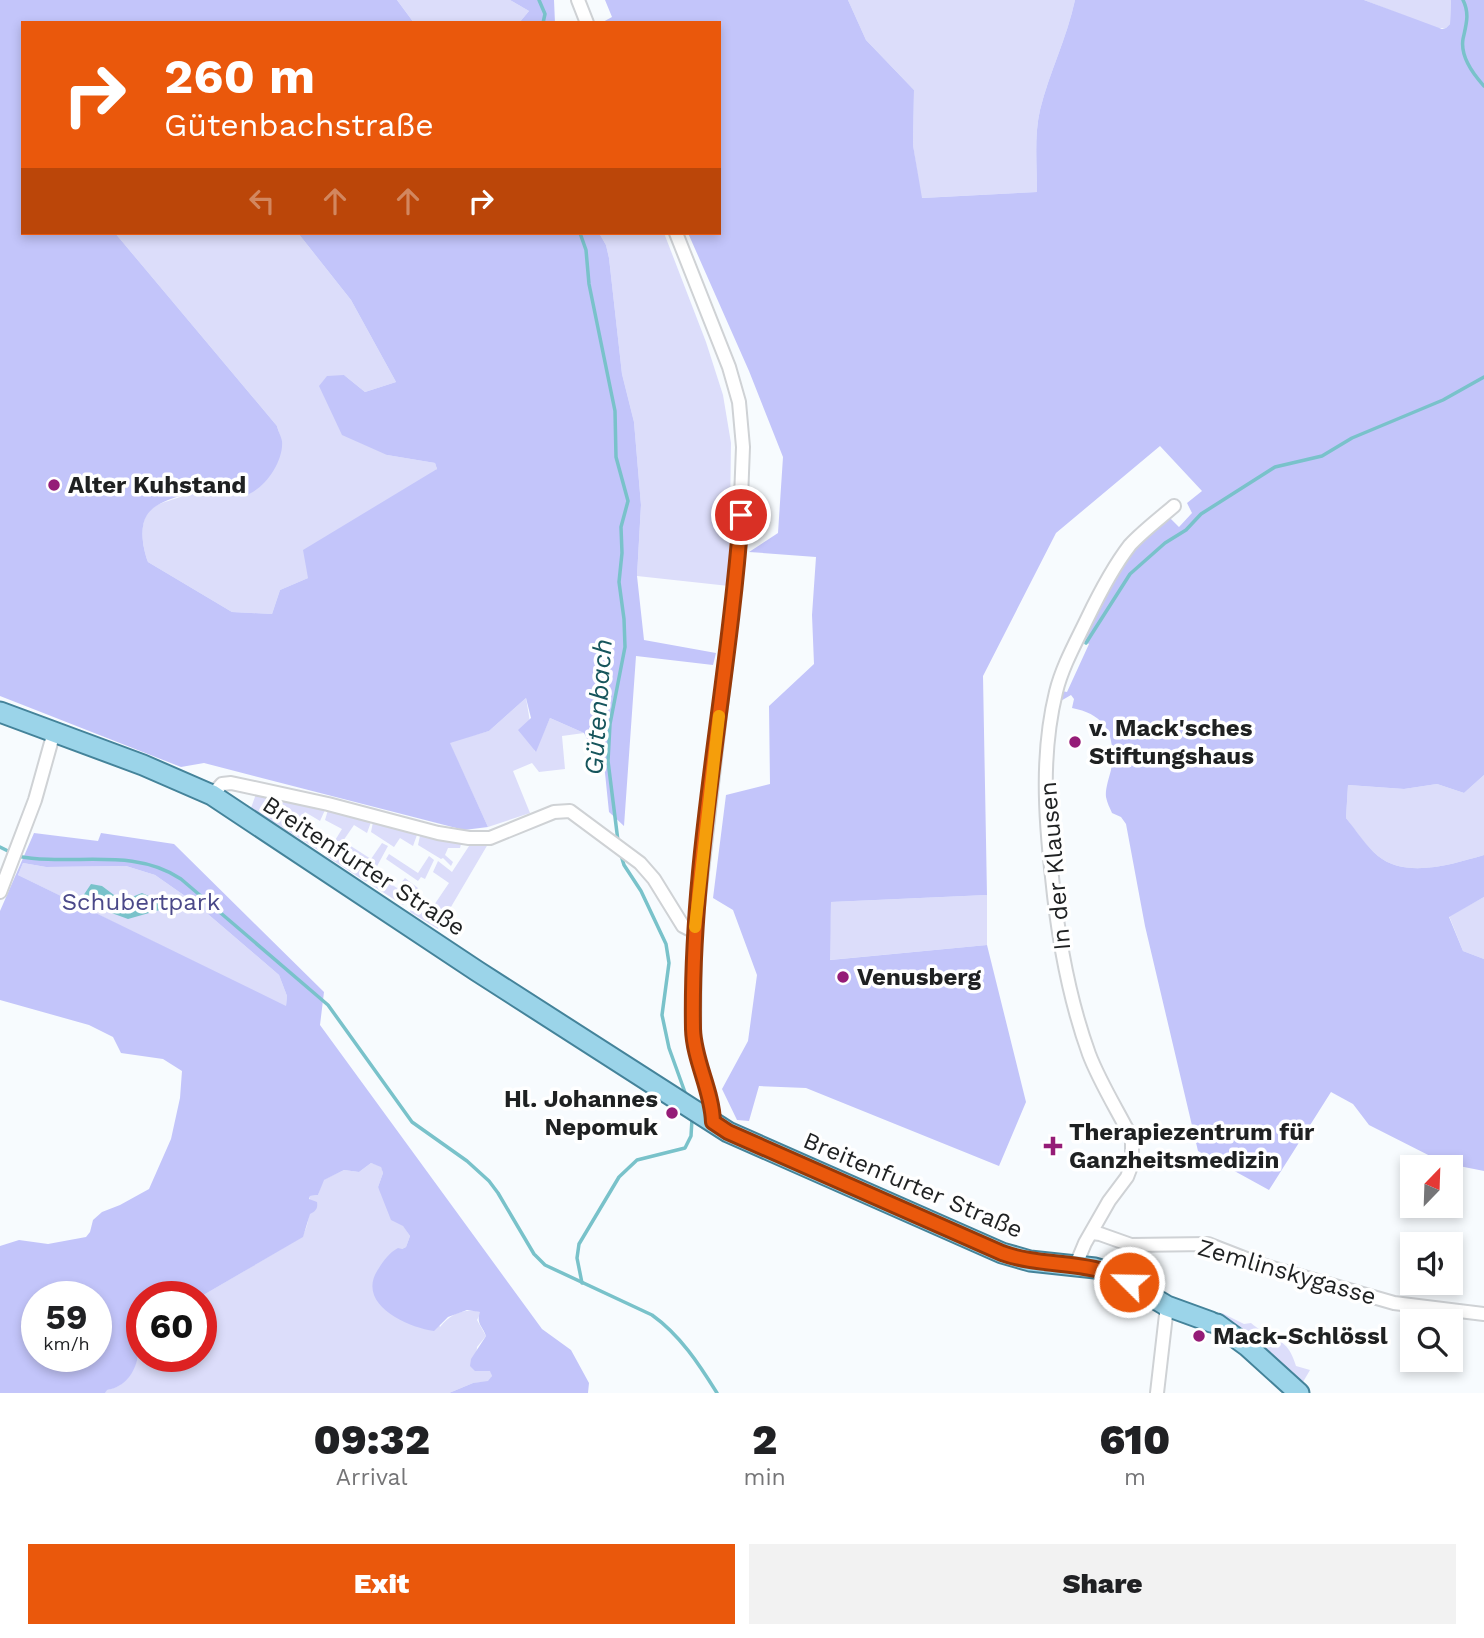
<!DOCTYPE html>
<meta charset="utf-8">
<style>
body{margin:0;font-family:"Work Sans",sans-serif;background:#f2f2f2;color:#202124;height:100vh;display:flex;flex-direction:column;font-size:26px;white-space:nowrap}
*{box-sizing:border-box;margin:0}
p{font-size:23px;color:#757577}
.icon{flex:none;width:38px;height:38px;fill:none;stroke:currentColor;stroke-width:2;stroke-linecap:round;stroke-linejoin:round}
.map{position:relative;height:1393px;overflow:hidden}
.panel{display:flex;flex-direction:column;background:#fff;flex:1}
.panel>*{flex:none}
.top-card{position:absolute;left:21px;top:21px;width:700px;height:214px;border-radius:0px;box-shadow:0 4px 10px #0003;background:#ea580c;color:#fff;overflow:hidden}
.needle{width:46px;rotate:23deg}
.tools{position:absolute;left:1400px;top:1155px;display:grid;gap:14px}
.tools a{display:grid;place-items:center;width:63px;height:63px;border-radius:0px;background:#fff;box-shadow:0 4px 10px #0003;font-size:35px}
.speed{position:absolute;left:21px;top:1281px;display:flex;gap:14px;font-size:35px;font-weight:700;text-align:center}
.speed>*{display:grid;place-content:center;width:91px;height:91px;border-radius:50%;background:#fff;box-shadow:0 4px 10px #0003;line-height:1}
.speed small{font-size:18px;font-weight:400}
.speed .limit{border:10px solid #d22;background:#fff;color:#111}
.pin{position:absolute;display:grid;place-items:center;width:60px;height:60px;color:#fff;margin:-30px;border:4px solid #fff;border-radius:50%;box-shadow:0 2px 7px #0007}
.me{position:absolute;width:77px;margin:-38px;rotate:293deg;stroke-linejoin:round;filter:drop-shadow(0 0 5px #0008)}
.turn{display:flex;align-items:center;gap:24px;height:147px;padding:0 28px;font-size:32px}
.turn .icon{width:91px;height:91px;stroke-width:2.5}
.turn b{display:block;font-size:49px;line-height:60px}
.lanes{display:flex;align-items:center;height:66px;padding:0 28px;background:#0003;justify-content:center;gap:35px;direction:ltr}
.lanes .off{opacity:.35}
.eta{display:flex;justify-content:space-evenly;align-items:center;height:119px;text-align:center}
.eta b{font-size:42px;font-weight:800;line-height:49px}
.primary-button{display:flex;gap:14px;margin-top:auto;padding:14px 28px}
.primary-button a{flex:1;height:80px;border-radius:0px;background:#ea580c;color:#fff;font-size:28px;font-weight:800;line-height:80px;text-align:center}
.primary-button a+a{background:#f2f2f2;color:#202124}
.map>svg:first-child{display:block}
.green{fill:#dcddfa}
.forest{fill:#c3c5fa;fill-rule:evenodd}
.water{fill:#79c2ca}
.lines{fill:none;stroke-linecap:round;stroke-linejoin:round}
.stream{stroke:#79c2ca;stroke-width:3.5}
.minor-casing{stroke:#cfd2d5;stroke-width:16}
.primary-casing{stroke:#44839a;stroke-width:23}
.minor{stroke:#fff;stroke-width:12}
.primary{stroke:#9bd4e9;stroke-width:19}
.route-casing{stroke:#983908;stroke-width:18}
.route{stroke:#ea580c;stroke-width:12}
.slow{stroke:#f59e0b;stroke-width:12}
.poi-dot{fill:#951c77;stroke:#fff;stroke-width:2.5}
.labels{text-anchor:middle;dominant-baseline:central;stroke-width:7;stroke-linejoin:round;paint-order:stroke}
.poi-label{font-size:24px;font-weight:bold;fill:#1f2122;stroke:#fff;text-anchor:start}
.street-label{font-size:24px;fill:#1f2122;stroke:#fff}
.park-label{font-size:24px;fill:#4b4989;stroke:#fff}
.water-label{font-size:26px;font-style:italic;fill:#16555c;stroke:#fff}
</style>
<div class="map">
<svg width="1484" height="1393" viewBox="0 0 1484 1393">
<rect width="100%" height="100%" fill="#f7fbfe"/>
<g class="green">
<path d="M 397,0 L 510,0 L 529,11 L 519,23 L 414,23 Z"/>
<path d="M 848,0 L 1075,0 C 1067,38 1049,73 1040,110 C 1034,136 1037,165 1037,192 L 921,198 L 913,145 L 914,90 L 866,40 Z"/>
<path d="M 1364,0 L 1451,0 L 1450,24 L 1446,28 L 1436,28 Z"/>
<path d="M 115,233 L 298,233 L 351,300 L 396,382 L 365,392 L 344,375 L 387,455 L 435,463 L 437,469 L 308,578 L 280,590 L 272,614 L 232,612 L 148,562 C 143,549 139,526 147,514 C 153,505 162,503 171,500 C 199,490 212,489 241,497 L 282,443 L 277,426 Z"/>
<path d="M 599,233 L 664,233 L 706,342 L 723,395 L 731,443 L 729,586 L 637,576 L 641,505 L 634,422 L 622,374 L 609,258 L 606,245 Z"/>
<path d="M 526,698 L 535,752 L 550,718 L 584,733 L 562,736 L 565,769 L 539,772 L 532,763 L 513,771 L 530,813 L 488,827 L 449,742 L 489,731 Z"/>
<path d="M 1484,775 L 1484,855 C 1453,864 1406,879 1378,856 C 1366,846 1356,831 1346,818 L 1348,785 L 1404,789 L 1437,784 L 1464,793 Z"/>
<path d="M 256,794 L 325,810 L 320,821 L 305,812 L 295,828 L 324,847 L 321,852 L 251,808 Z"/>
<path d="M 328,810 L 371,822 L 367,833 L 354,825 L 343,841 L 371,859 L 382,843 L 388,846 L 376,868 L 334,842 L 342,829 L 325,820 Z"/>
<path d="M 373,822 L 417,835 L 413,846 L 400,838 L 394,847 L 371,832 Z"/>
<path d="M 420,836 L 461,844 L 460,848 L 448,848 L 445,855 L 453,862 L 451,866 L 443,858 L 441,859 L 418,845 Z"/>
<path d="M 471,843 L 488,844 L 438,929 L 410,912 L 412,904 L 428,914 L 449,883 L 433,872 L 438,861 L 452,872 Z"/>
<path d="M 333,845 L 374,872 L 366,882 L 326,856 Z"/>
<path d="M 389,854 L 418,873 L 429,856 L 434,860 L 425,879 L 421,877 L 418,881 L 386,859 Z"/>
<path d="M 23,863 L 46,867 L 126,866 L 155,875 L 195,903 L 279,975 L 287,996 L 286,1007 L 18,875 Z"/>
<path d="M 376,874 L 397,888 L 405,878 L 418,888 L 403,905 L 370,884 Z"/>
<path d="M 987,895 L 987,945 L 829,960 L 831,902 Z"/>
<path d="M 1484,897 L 1484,959 L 1463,951 L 1449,916 Z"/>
<path d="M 371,1163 L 381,1166 L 383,1173 L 378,1187 L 410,1236 L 406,1247 L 402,1249 L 440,1327 C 451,1313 464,1308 481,1312 L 477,1320 L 486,1336 L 477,1347 L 475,1371 L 491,1371 L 492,1376 L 489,1382 L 473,1383 L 449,1393 L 105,1393 L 106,1390 C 125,1387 134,1373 138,1356 L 142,1354 L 142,1356 L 201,1356 L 200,1297 L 302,1237 C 312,1218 307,1214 310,1196 L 318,1195 L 323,1180 L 344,1170 L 359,1172 Z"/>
<path d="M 1222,1313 L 1244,1324 L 1251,1323 C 1273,1342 1287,1335 1296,1366 L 1310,1370 L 1303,1382 L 1284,1371 L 1219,1319 Z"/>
</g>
<g class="forest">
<path d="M 0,0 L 397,0 L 414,23 L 23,23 L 23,233 L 115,233 L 277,426 C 278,431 281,436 282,441 C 284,462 263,492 243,496 C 235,498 226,492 217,491 C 200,489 156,499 147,515 C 139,527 143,549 148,562 L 232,612 L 272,614 L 280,590 L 308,578 L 303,550 L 437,469 L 435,463 L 387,455 L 342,435 L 319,386 L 327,376 L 344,375 L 365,392 L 396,382 L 351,300 L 298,233 L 599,233 L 606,245 L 609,258 L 622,374 L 634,422 L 641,505 L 637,576 L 644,640 L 716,653 L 713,665 L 636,656 L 624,826 L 609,812 L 605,773 L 584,733 L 550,718 L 536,752 L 518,730 L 531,718 L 526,698 L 489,731 L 450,743 L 488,827 L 464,830 L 204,763 L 181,767 L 0,696 Z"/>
<path d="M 510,0 L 554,0 L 555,23 L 519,23 L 529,11 Z"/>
<path d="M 605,0 L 848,0 L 866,40 L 914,90 L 913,145 L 922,198 L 1037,192 C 1037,165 1034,136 1040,110 C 1049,73 1067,38 1075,0 L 1364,0 L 1442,29 L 1446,28 L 1450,24 L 1451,0 L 1484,0 L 1484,775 L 1464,793 L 1437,784 L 1404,789 L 1348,785 L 1346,818 C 1356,830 1366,846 1378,856 C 1406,879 1453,864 1484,855 L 1484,897 L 1449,917 L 1463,951 L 1484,959 L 1484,1171 L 1444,1163 L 1369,1125 L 1353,1104 L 1331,1092 L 1269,1190 L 1198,1151 L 1145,926 L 1126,824 L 1121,817 L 1112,813 C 1110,808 1107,803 1106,797 C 1105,789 1109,778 1111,770 C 1116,735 1107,715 1072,708 L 1074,699 L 1071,695 L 1059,702 L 1062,691 L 1067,692 L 1089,644 L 1082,640 L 1122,563 L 1137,544 L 1169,517 L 1179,527 L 1192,513 L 1187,503 L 1202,491 L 1160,446 L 1056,533 L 983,676 L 987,895 L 831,902 L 830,960 L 987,945 L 1026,1102 L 999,1166 L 806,1088 L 759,1086 L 749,1121 L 737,1120 L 722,1089 L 748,1041 L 757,975 L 733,910 L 713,898 L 726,795 L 770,784 L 769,706 L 814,664 L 812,615 L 816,557 L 749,552 L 778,533 L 783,457 L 749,371 L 688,233 L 719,233 L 719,23 L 601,23 L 612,17 Z"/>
<path d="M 34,833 L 98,841 L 101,833 L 174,844 L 324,992 L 320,1025 L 542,1329 L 571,1350 L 589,1383 L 588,1393 L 449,1393 L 473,1383 L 488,1381 L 492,1376 L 490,1371 L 475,1371 L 470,1366 L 471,1359 L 486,1336 C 482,1325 476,1324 480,1312 L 467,1310 L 448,1317 L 434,1331 C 406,1327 354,1303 379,1268 C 384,1260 389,1253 398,1248 L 402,1249 L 406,1247 L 410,1236 L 403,1226 L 391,1220 L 378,1187 L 383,1173 L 381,1167 L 371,1163 L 359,1172 L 344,1170 L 324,1180 L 318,1195 L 310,1196 L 309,1199 L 317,1202 C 318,1208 316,1211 310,1214 L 303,1237 L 200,1297 L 142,1297 L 142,1354 L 138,1356 C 135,1373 125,1387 107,1390 L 105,1393 L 0,1393 L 0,1246 L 19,1240 L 48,1244 L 86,1237 L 90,1232 L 93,1220 L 102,1212 L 120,1205 L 149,1189 L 171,1139 L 180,1098 L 182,1071 L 163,1059 L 121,1053 L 113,1037 L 89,1025 L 0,1000 L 0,911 ZM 23,863 L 46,867 L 126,866 L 155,875 L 195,903 L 279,975 L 287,996 L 286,1006 L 18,875 ZM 37,1297 L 96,1297 L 96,1356 L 37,1356 Z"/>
</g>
<path class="water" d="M 91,884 L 102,886 L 122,901 L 142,893 L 153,898 L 163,909 L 128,919 L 84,903 L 83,896 Z"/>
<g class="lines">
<g class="stream">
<path d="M 539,0 L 545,14 L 543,23"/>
<path d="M 1463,0 C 1470,14 1466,25 1463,39 C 1460,57 1473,74 1484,86"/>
<path d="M 580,233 L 586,250 L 589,284 L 615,411 L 616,457 L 628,501 L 621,527 L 622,553 L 619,582 L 624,619 L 625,647 L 610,724 L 608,761 L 618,841"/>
<path d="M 1086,643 L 1130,574 L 1165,543 L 1186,530 L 1201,514 L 1275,467 L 1322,456 L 1352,438 L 1443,400 L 1484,377"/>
<path d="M 0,847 L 10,852"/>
<path d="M 620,852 L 624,865 L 641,891 L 666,944 L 669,963 L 662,1015 L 669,1048 L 687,1098"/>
<path d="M 17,856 C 72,867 132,846 181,879 L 328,1005 L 412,1122 L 467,1161 L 489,1181 L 498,1193 L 534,1254 L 545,1265 L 652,1315 C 680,1335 699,1364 717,1393"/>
<path d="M 582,1283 L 577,1258 L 579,1244 L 619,1177 L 637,1160 L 685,1148 L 691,1136 L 692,1119"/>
</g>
<g class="minor-casing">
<g id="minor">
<path d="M 578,0 L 587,23"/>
<path d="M 676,233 L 729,367 L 739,402 L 743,447 L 739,550 L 695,932 L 694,1042 L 712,1108 L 713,1122"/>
<path d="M 212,795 L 222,784 L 231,783 L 328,804 L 438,833 L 469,838 L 490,838 L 554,812 L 570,811 L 640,863 L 654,879 L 683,926 L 695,932"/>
<path d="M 0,892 L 35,800 L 54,732"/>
<path d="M 1092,1233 L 1100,1234 L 1131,1245 L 1208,1244 L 1262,1265 L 1394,1303 L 1484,1314"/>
<path d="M 1075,1267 L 1085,1243 L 1109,1201 L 1127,1177 L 1132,1164 L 1132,1139 C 1118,1111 1100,1083 1089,1054 C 1068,996 1058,938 1052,877 C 1045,816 1041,753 1056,692 C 1062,667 1076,642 1087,619 C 1099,594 1113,567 1130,545 C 1143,531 1159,519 1174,506"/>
<path d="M 1157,1393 L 1167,1306"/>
</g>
</g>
<g class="primary-casing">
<g id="primary">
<path d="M 0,712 L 143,765 L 212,795 L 477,971 L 728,1132 L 1002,1253 L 1030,1261 L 1095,1268 L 1112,1273 L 1167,1306 L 1211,1322"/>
<path d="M 1217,1324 L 1247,1346 L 1299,1393"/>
</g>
</g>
<use href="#minor" class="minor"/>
<use href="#primary" class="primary"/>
</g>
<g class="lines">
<g class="route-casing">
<path id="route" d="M 741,515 C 729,687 690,857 693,1029 C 694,1061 712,1090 713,1122 L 728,1132 L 1002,1253 C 1043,1268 1091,1259 1129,1282"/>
</g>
<use href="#route" class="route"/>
<path class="slow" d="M 695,927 L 719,716"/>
</g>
<g class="poi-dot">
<circle cx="54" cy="485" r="7"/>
<circle cx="1075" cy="742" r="7"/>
<circle cx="843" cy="977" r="7"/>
<circle cx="672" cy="1113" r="7"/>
<path d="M1049.5 1135.5h7v7h7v7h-7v7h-7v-7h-7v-7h7z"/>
<circle cx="1199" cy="1336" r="7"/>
</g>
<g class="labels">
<g class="poi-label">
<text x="68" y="485">Alter Kuhstand</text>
<text x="1089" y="728">v. Mack'sches<tspan x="1089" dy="28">Stiftungshaus</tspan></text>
<text x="857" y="977">Venusberg</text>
<text x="658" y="1099" text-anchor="end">Hl. Johannes<tspan x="658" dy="28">Nepomuk</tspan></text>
<text x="1069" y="1132">Therapiezentrum für<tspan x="1069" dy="28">Ganzheitsmedizin</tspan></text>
<text x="1213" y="1336">Mack-Schlössl</text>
</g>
<g class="street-label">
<text transform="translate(364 866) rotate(33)">Breitenfurter Straße</text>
<text transform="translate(1055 866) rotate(-95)">In der Klausen</text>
<text transform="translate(913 1185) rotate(23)">Breitenfurter Straße</text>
<text transform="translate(1287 1272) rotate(16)">Zemlinskygasse</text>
</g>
<g class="park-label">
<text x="141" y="902">Schubertpark</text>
</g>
<g class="water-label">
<text transform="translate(598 707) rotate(-86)">Gütenbach</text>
</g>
</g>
</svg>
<div class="tools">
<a><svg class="needle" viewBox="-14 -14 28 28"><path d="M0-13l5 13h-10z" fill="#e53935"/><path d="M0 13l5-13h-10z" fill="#757577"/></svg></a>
<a><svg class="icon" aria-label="sound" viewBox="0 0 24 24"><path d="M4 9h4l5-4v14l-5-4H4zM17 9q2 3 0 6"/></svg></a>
<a><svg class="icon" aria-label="search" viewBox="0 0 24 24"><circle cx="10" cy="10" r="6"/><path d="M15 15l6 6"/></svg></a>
</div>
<div class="speed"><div>59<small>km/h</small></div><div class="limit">60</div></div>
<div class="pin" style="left:741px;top:515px;background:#d93025"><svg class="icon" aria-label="arrive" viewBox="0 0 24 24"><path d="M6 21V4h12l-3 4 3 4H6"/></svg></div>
<svg class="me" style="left:1129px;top:1282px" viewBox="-20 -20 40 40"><circle r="17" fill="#ea580c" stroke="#fff" stroke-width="3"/><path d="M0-11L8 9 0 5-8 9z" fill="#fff"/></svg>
<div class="top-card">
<div class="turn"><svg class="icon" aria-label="right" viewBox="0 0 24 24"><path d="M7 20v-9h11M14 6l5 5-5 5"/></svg><div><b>260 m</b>Gütenbachstraße</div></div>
<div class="lanes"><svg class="icon off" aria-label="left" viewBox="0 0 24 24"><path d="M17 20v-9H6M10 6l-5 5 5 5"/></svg><svg class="icon off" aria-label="ahead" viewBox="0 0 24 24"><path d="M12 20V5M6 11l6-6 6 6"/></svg><svg class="icon off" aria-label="ahead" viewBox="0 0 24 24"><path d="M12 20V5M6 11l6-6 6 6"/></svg><svg class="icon" aria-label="right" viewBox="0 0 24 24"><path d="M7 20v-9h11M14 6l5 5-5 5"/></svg></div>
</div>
</div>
<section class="panel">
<div class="eta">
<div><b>09:32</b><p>Arrival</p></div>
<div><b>2</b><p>min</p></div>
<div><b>610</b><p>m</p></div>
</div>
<div class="primary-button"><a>Exit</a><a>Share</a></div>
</section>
